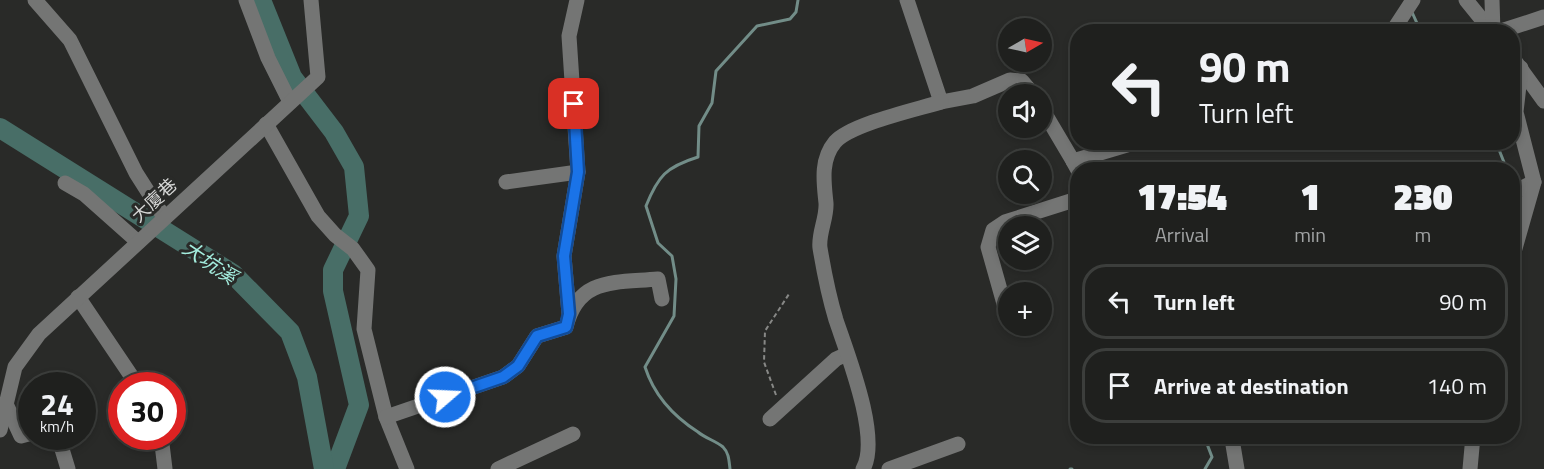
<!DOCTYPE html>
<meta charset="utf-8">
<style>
body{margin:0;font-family:"Titillium Web","Noto Sans TC",sans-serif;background:#272827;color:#f1f3f6;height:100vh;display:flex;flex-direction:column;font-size:22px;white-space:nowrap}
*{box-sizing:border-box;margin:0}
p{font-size:20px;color:#a1a3a4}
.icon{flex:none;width:33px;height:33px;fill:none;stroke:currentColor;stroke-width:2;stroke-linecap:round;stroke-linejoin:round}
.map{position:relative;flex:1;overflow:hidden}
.drawer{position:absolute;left:1070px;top:162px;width:450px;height:282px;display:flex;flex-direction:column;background:#1f201e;border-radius:24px;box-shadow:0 3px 9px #0003,0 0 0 2px #3c3e3c}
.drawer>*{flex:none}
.guide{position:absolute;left:1070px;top:24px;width:450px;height:126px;border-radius:24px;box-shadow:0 3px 9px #0003,0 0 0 2px #3c3e3c;background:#1f201e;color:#f1f3f6;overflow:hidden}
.needle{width:39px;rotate:81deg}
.buttons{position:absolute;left:998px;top:18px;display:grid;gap:12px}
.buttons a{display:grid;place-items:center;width:54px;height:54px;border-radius:50%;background:#1f201e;box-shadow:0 3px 9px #0003,0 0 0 2px #3c3e3c;font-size:30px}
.speed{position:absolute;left:18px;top:372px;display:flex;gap:12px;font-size:30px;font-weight:700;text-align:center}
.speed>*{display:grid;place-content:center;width:78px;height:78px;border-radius:50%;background:#1f201e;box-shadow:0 3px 9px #0003,0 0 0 2px #3c3e3c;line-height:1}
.speed small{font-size:15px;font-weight:400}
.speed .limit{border:9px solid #d22;background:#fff;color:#111}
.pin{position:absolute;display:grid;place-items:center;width:51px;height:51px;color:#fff;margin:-26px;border-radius:12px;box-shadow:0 3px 9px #0006}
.me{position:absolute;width:66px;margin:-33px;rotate:71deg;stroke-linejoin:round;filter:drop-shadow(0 0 4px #0008)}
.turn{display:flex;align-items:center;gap:21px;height:126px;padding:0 30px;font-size:27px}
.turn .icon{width:78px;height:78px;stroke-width:2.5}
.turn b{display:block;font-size:42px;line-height:51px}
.eta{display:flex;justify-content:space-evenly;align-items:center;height:102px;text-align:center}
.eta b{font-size:36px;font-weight:800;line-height:42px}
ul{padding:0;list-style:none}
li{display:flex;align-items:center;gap:18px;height:75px;margin:0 12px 9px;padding:0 18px;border:3px solid #3c3e3c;border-radius:24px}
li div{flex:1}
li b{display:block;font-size:22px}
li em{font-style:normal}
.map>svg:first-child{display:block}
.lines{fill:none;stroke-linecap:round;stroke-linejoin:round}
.stream{stroke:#728d88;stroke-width:3}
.river{stroke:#486e67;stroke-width:20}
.path{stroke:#878886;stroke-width:2;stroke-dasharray:4.5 3;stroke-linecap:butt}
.minor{stroke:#747574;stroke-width:15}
.route-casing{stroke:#114b97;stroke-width:15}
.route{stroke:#1a73e8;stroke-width:10}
.labels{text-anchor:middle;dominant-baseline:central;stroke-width:6;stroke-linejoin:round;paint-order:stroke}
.street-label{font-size:18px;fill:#d5d6d5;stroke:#292a28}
.water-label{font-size:20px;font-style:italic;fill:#a4edde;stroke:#292a28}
</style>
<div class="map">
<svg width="1544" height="469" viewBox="0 0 1544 469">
<rect width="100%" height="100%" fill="#292a28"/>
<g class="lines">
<g class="stream">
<path d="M 1411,10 L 1421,32"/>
<path d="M 1496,142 L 1507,170"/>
<path d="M 1518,197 L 1519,211"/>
<path d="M 1204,436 L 1212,457 L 1205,469"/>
<path d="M 730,469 C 729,461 729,453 723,447 C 716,441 705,438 698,432 C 673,416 654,395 645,367 L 674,316 L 676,279 L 672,256 L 658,243 L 646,206 C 658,176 666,167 698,157 L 699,126 L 712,103 L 716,71 L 757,26 L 790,19 L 796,12 L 798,0"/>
<path d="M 1070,469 L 1072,469"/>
</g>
<g class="river">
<path d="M 261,0 L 292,77 L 334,132 L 354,167 L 359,216 L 333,270 L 333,291 L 359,405 L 335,469"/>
<path d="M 0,128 L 233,274 L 290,332 L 307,377 L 324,469"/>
</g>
<path class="path" d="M 776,395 L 764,362 L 765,331 L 789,294"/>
<g class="minor">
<path d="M 35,0 L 70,40 L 136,173 L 164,217"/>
<path d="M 246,0 L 268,58 L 290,102"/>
<path d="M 907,0 L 941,102 L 973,96 L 1010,80 L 1022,81 L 1033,94"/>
<path d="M 1466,0 L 1492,32"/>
<path d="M 1492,0 L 1493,32"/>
<path d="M 1392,32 L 1413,0"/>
<path d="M 1498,32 L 1544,17"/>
<path d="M 1512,57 L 1544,101"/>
<path d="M 1041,107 L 1073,161"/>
<path d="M 266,124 L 318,216 L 335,235 L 353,249 L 368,270 L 364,329 L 386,417 L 407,469"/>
<path d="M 1078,170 L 1073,161 L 1137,142"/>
<path d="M 506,182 L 578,172"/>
<path d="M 65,183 L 84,194 L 138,242"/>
<path d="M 1512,193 L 1534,182"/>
<path d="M 1512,259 L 1534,182 L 1516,112 L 1521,68"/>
<path d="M 78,297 L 138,386"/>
<path d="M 569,314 L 564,256 L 578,172 L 569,36 L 577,0"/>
<path d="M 1008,318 L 988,247 L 993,230 L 1005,222 L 1077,199"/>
<path d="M 6,404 L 21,436 L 32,433"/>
<path d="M 386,417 L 503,377 L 518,366 L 537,336 L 566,327 C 578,277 615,283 658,279 L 662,299"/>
<path d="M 770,419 L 836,359 L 847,354"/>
<path d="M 0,430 L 15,367 L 39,334 L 318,77 L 311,0"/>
<path d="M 58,436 L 68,469"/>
<path d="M 161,436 L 165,469"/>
<path d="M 1235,436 L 1233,445 L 1237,469"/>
<path d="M 498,469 L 573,434"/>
<path d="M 863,469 C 881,438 847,353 836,320 C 829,297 824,272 820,248 C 818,234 827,218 826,203 C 824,183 820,160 835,142 C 851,124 915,110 941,102"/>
<path d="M 889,469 L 958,444"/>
<path d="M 1470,469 L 1473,436"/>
</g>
</g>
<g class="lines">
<g class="route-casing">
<path id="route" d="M 445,397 L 503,377 L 518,366 L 537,336 L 566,327 L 569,314 L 564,256 L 578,172 L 574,104"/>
</g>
<use href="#route" class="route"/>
</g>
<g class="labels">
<g class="street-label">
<text transform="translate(154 200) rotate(-43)">大廈巷</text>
</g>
<g class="water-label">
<text transform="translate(210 262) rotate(34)">大坑溪</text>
</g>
</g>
</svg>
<div class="buttons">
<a><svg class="needle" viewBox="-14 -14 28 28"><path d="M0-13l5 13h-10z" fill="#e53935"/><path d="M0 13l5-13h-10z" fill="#a1a3a4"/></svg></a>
<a><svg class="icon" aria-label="sound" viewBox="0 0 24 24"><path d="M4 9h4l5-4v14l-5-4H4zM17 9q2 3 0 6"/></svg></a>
<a><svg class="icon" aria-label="search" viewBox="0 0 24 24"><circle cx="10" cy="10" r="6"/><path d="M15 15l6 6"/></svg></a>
<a><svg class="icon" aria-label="layers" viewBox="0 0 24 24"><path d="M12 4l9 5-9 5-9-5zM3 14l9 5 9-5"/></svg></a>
<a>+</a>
</div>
<div class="speed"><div>24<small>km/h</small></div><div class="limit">30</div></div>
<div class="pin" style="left:574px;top:104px;background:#d93025"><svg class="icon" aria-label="arrive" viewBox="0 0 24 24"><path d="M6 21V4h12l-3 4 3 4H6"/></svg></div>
<svg class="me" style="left:445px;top:397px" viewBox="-20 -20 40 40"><circle r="17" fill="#1a73e8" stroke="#fff" stroke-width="3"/><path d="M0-11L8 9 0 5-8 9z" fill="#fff"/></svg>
<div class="guide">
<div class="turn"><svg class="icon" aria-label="left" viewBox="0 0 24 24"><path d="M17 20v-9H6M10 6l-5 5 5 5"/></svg><div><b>90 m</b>Turn left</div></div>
</div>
<section class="drawer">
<div class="eta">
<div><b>17:54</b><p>Arrival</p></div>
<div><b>1</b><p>min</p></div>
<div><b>230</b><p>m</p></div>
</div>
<ul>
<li><svg class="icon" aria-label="left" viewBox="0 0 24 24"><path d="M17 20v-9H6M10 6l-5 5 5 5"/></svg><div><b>Turn left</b></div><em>90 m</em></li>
<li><svg class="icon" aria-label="arrive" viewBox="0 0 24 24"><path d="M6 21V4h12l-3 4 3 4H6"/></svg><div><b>Arrive at destination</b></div><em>140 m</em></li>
</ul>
</section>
</div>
